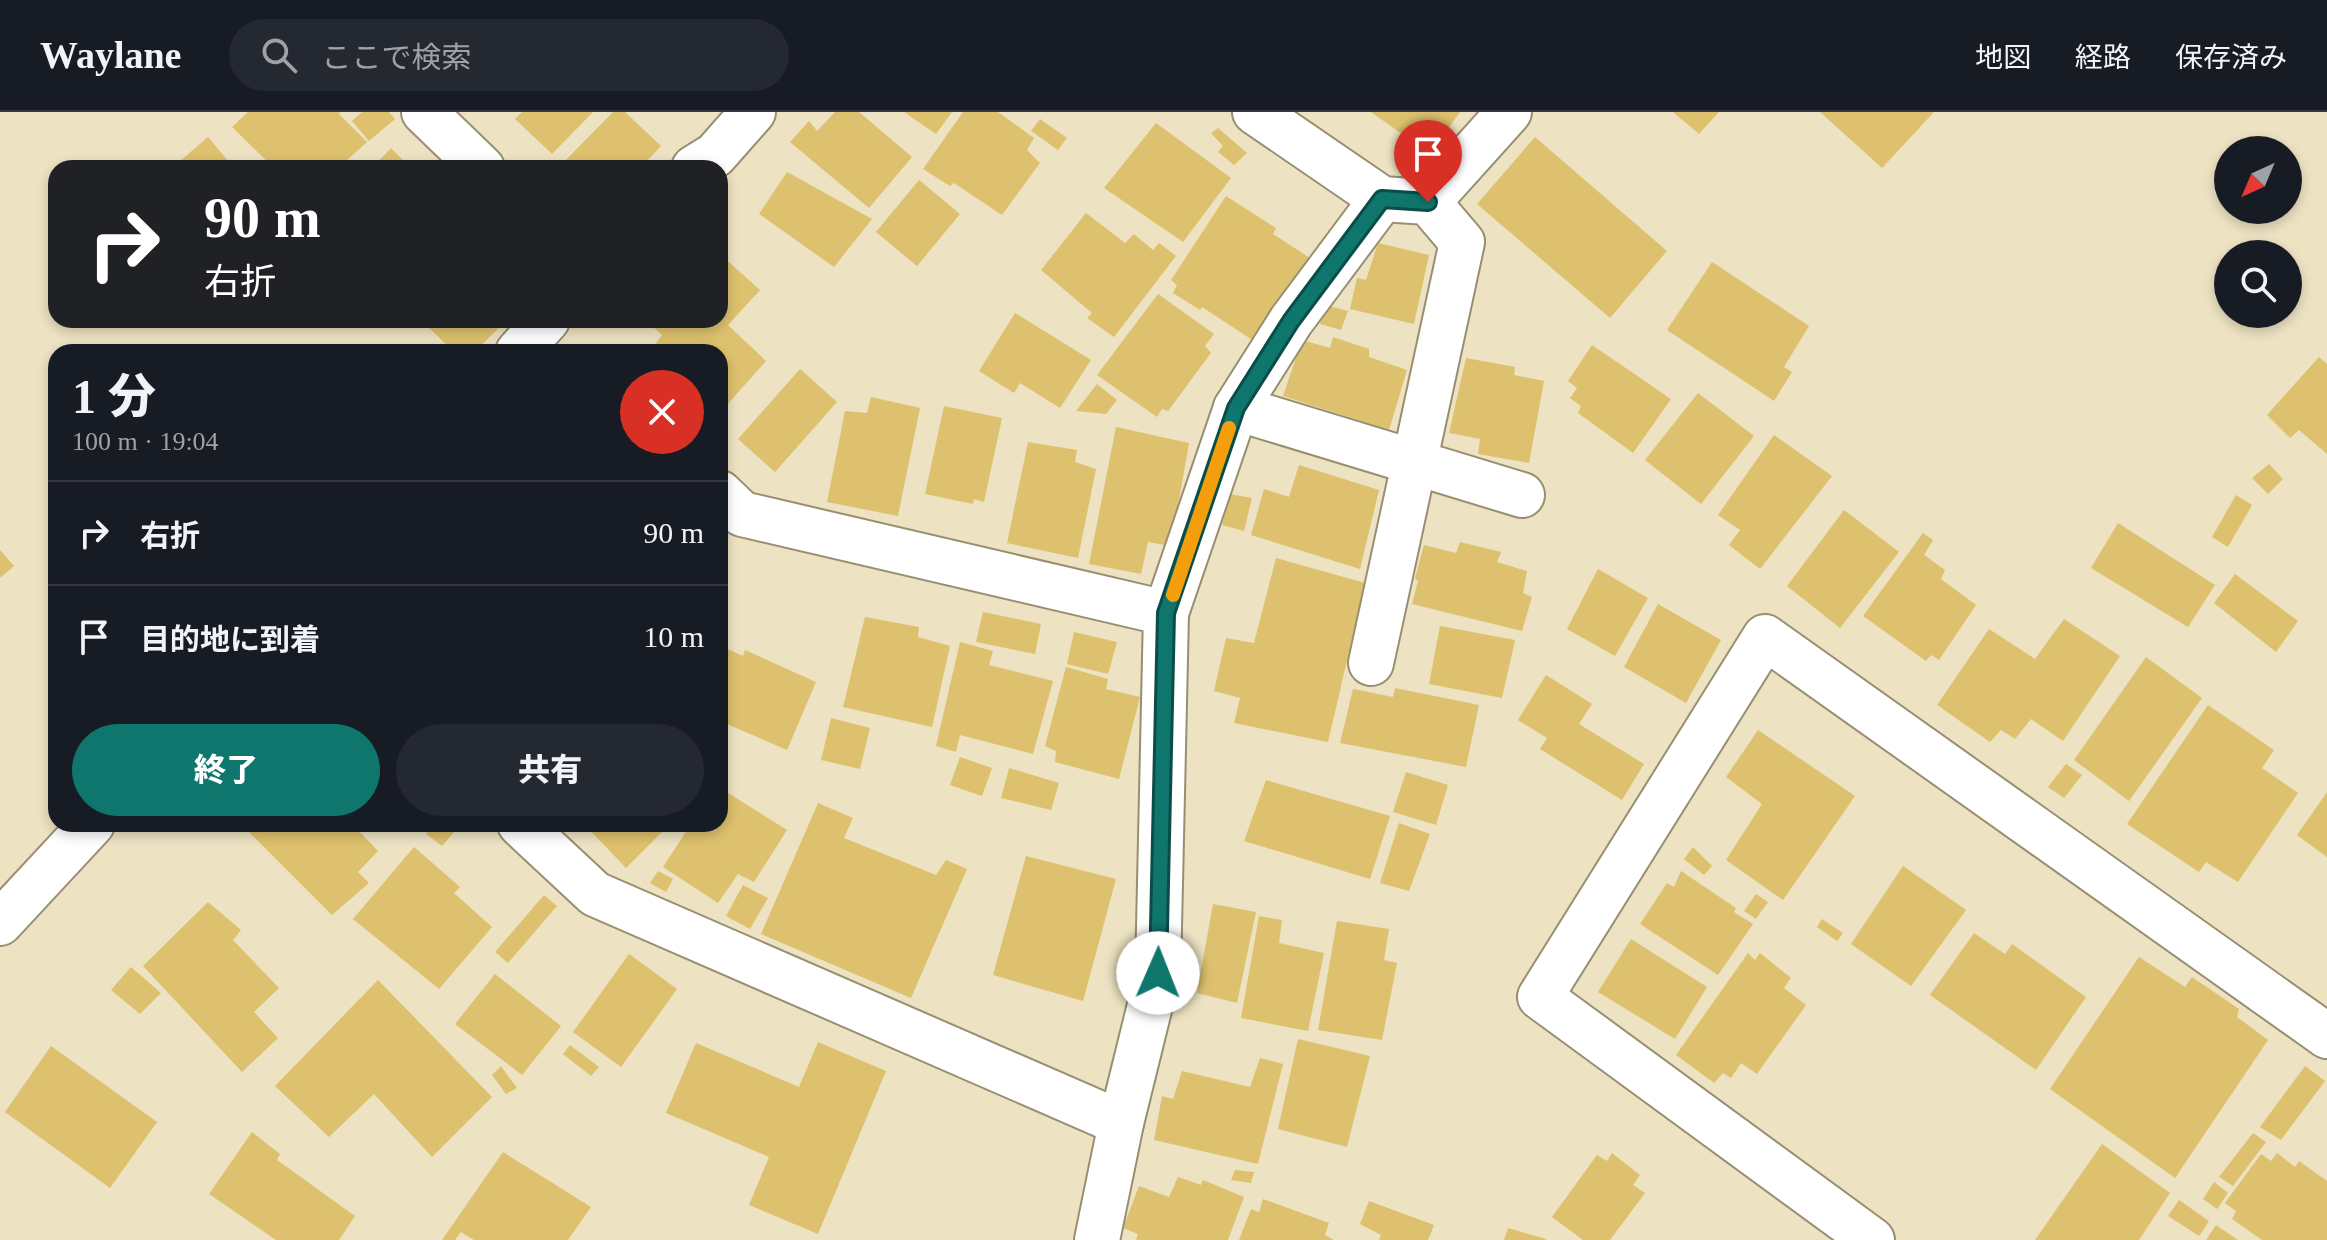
<!DOCTYPE html>
<html lang="ja">
<meta charset="utf-8">
<style>
body{margin:0;font-family:"Times New Roman","Noto Sans JP",serif;background:#242831;color:#f1f3f6;height:100vh;display:flex;flex-direction:column;font-size:30px;white-space:nowrap}
*{box-sizing:border-box;margin:0}
p{font-size:26px;color:#9ea1a6}
.icon{flex:none;width:44px;height:44px;fill:none;stroke:currentColor;stroke-width:2;stroke-linecap:round;stroke-linejoin:round}
.map{position:relative;flex:1;overflow:hidden}
.details{position:absolute;left:48px;top:232px;width:680px;height:488px;display:flex;flex-direction:column;background:#171b24;border-radius:24px;box-shadow:0 4px 12px #0003}
.details>*{flex:none}
.banner{position:absolute;left:48px;top:48px;width:680px;height:168px;border-radius:24px;box-shadow:0 4px 12px #0003;background:#202124;color:#fff;overflow:hidden}
.needle{width:52px;rotate:224deg}
.buttons{position:absolute;left:2214px;top:24px;display:grid;gap:16px}
.buttons a{display:grid;place-items:center;width:88px;height:88px;border-radius:50%;background:#171b24;box-shadow:0 4px 12px #0003;font-size:40px}
.pin{position:absolute;display:grid;place-items:center;width:68px;height:68px;color:#fff;margin:-82px -34px;border-radius:50% 50% 50% 0;rotate:-45deg;box-shadow:0 0 8px #0007}
.pin .icon{rotate:45deg}
.me{position:absolute;width:88px;margin:-44px;rotate:1deg;stroke-linejoin:round;filter:drop-shadow(0 0 6px #0008)}
.turn{display:flex;align-items:center;gap:28px;height:168px;padding:0 24px;font-size:36px}
.turn .icon{width:104px;height:104px;stroke-width:2.5}
.turn b{display:block;font-size:56px;line-height:68px}
.round{display:grid;place-items:center;flex:none;width:84px;height:84px;border-radius:42px;background:#242831}
.summary{display:flex;align-items:center;justify-content:space-between;height:136px;padding:0 24px}
h1{font-size:48px;font-weight:800;line-height:60px}
.primary-button{display:flex;gap:16px;margin-top:auto;padding:16px 24px}
.primary-button a{flex:1;height:92px;border-radius:48px;background:#0f766e;color:#fff;font-size:32px;font-weight:800;line-height:92px;text-align:center}
.primary-button a+a{background:#242831;color:#f1f3f6}
ul{padding:0;list-style:none}
li{display:flex;align-items:center;gap:24px;height:104px;padding:0 24px;border-top:2px solid #363941}
li div{flex:1}
li b{display:block;font-size:30px}
li em{font-style:normal}
header{display:flex;align-items:center;gap:48px;box-sizing:border-box;height:112px;padding:0 40px;background:#171b24;border-bottom:2px solid #363941}
header strong{font-size:38px}
nav{display:flex;gap:44px;margin-inline-start:auto;font-size:28px}
.search{width:560px;height:72px;background:#242831;display:flex;align-items:center;gap:20px;box-sizing:border-box;padding:0 28px;border-radius:44px;color:#9ea1a6;font-size:30px}
.map>svg:first-child{display:block}
.building{fill:#ddc16e}
.lines{fill:none;stroke-linecap:round;stroke-linejoin:round}
.minor-casing{stroke:#988e70;stroke-width:48}
.minor{stroke:#fff;stroke-width:44}
.route-casing{stroke:#0a4d48;stroke-width:20}
.route{stroke:#0f766e;stroke-width:14}
.slow{stroke:#f59e0b;stroke-width:14}
</style>
<header>
<strong>Waylane</strong>
<div class="search"><svg class="icon" aria-label="search" viewBox="0 0 24 24"><circle cx="10" cy="10" r="6"/><path d="M15 15l6 6"/></svg>ここで検索</div>
<nav><a>地図</a><a>経路</a><a>保存済み</a></nav>
</header>
<div class="map">
<svg width="2327" height="1128" viewBox="0 0 2327 1128">
<rect width="100%" height="100%" fill="#ede2c2"/>
<g class="building">
<path d="M 248,0 L 340,0 L 339,2 L 367,30 L 338,56 L 274,56 L 232,15 Z"/>
<path d="M 362,0 L 389,0 L 395,7 L 369,29 L 352,9 Z"/>
<path d="M 522,0 L 593,0 L 552,42 L 515,7 Z"/>
<path d="M 613,0 L 625,0 L 661,34 L 640,56 L 558,56 Z"/>
<path d="M 835,0 L 859,0 L 912,45 L 869,96 L 790,30 L 809,9 L 817,19 Z"/>
<path d="M 904,0 L 952,0 L 936,22 Z"/>
<path d="M 963,0 L 998,0 L 1034,26 L 1027,38 L 1040,51 L 1002,103 L 954,71 L 950,74 L 923,57 Z"/>
<path d="M 1371,0 L 1460,0 L 1430,42 Z"/>
<path d="M 1673,0 L 1719,0 L 1699,22 Z"/>
<path d="M 1820,0 L 1934,0 L 1882,56 Z"/>
<path d="M 1040,7 L 1067,26 L 1058,38 L 1031,19 Z"/>
<path d="M 1156,11 L 1231,66 L 1183,130 L 1104,76 Z"/>
<path d="M 1218,16 L 1247,41 L 1234,53 L 1218,40 L 1223,34 L 1211,21 Z"/>
<path d="M 208,25 L 234,56 L 172,56 Z"/>
<path d="M 1535,25 L 1667,139 L 1610,206 L 1477,92 Z"/>
<path d="M 391,36 L 411,56 L 372,56 Z"/>
<path d="M 787,60 L 872,107 L 834,155 L 759,102 Z"/>
<path d="M 919,68 L 960,102 L 917,154 L 876,120 Z"/>
<path d="M 1226,84 L 1276,116 L 1273,122 L 1313,148 L 1257,231 L 1202,195 L 1200,198 L 1173,181 L 1177,173 L 1171,168 Z"/>
<path d="M 1086,101 L 1125,131 L 1134,122 L 1153,138 L 1159,131 L 1176,144 L 1114,225 L 1087,206 L 1092,201 L 1041,158 Z"/>
<path d="M 1378,131 L 1429,143 L 1414,212 L 1350,197 L 1357,166 L 1366,168 Z"/>
<path d="M 720,142 L 760,178 L 728,213 L 766,249 L 725,295 L 728,298 L 720,307 L 720,240 L 665,240 L 656,231 L 662,223 L 646,208 L 720,208 Z"/>
<path d="M 1712,150 L 1809,214 L 1784,255 L 1792,260 L 1774,289 L 1667,218 Z"/>
<path d="M 1158,182 L 1214,222 L 1205,234 L 1211,241 L 1168,299 L 1162,297 L 1157,305 L 1097,263 Z"/>
<path d="M 1326,193 L 1348,199 L 1341,218 L 1320,212 Z"/>
<path d="M 1015,201 L 1091,248 L 1060,296 L 1020,271 L 1014,281 L 979,259 Z"/>
<path d="M 421,208 L 507,208 L 474,240 L 454,240 Z"/>
<path d="M 1333,225 L 1369,237 L 1369,245 L 1407,258 L 1389,318 L 1283,284 L 1302,228 L 1330,236 Z"/>
<path d="M 1592,233 L 1671,287 L 1633,341 L 1578,301 L 1581,294 L 1570,286 L 1577,276 L 1568,269 Z"/>
<path d="M 2319,245 L 2327,252 L 2327,342 L 2299,318 L 2290,326 L 2267,303 Z"/>
<path d="M 1466,246 L 1515,255 L 1514,263 L 1544,269 L 1529,351 L 1478,342 L 1480,327 L 1449,321 Z"/>
<path d="M 800,257 L 837,290 L 775,360 L 738,327 Z"/>
<path d="M 1097,272 L 1117,288 L 1106,302 L 1076,299 Z"/>
<path d="M 1698,281 L 1754,324 L 1701,392 L 1645,348 Z"/>
<path d="M 871,285 L 920,296 L 898,404 L 827,390 L 845,299 L 867,301 Z"/>
<path d="M 944,294 L 1002,306 L 984,390 L 974,387 L 973,392 L 925,382 Z"/>
<path d="M 1116,315 L 1189,331 L 1171,434 L 1148,430 L 1141,462 L 1089,452 Z"/>
<path d="M 1774,323 L 1832,364 L 1760,457 L 1729,433 L 1740,418 L 1718,403 Z"/>
<path d="M 1028,330 L 1077,338 L 1075,350 L 1096,357 L 1078,446 L 1007,431 Z"/>
<path d="M 2269,352 L 2283,367 L 2268,382 L 2252,366 Z"/>
<path d="M 1299,353 L 1379,378 L 1360,457 L 1251,423 L 1264,377 L 1289,385 Z"/>
<path d="M 1230,382 L 1252,386 L 1244,419 L 1222,413 Z"/>
<path d="M 2236,383 L 2252,393 L 2228,435 L 2212,425 Z"/>
<path d="M 1844,398 L 1899,440 L 1840,516 L 1787,474 Z"/>
<path d="M 2118,411 L 2215,473 L 2188,515 L 2091,456 Z"/>
<path d="M 1923,421 L 1933,428 L 1924,443 L 1945,458 L 1941,467 L 1976,493 L 1939,548 L 1931,543 L 1926,549 L 1863,504 Z"/>
<path d="M 1460,430 L 1501,440 L 1497,450 L 1527,459 L 1523,481 L 1532,485 L 1522,519 L 1412,492 L 1418,469 L 1415,466 L 1424,433 L 1456,441 Z"/>
<path d="M 0,438 L 14,454 L 0,466 Z"/>
<path d="M 1276,446 L 1365,471 L 1328,630 L 1234,611 L 1240,586 L 1214,579 L 1226,526 L 1254,531 Z"/>
<path d="M 1598,457 L 1648,486 L 1615,544 L 1567,517 Z"/>
<path d="M 2235,462 L 2298,509 L 2276,540 L 2214,491 Z"/>
<path d="M 1658,492 L 1721,528 L 1686,591 L 1624,555 Z"/>
<path d="M 983,500 L 1041,512 L 1035,542 L 976,530 Z"/>
<path d="M 865,505 L 919,515 L 918,525 L 950,534 L 932,615 L 843,595 Z"/>
<path d="M 2064,507 L 2120,544 L 2063,629 L 2031,607 L 2015,627 L 2001,618 L 1990,630 L 1937,593 L 1989,517 L 2035,547 Z"/>
<path d="M 1440,514 L 1515,528 L 1502,586 L 1429,572 Z"/>
<path d="M 1074,520 L 1117,530 L 1108,562 L 1067,552 Z"/>
<path d="M 960,530 L 993,539 L 989,553 L 1053,569 L 1033,642 L 960,623 L 956,640 L 936,634 Z"/>
<path d="M 725,536 L 743,544 L 745,538 L 816,570 L 787,638 L 720,609 L 720,546 Z"/>
<path d="M 2146,545 L 2202,586 L 2129,689 L 2074,648 Z"/>
<path d="M 1066,555 L 1108,567 L 1106,577 L 1140,585 L 1119,667 L 1055,650 L 1056,639 L 1045,634 Z"/>
<path d="M 1546,563 L 1592,592 L 1579,612 L 1644,652 L 1622,688 L 1540,637 L 1547,626 L 1518,608 Z"/>
<path d="M 1395,576 L 1479,593 L 1466,655 L 1340,631 L 1353,577 L 1393,585 Z"/>
<path d="M 2208,593 L 2274,638 L 2262,656 L 2298,681 L 2238,770 L 2206,750 L 2199,760 L 2127,712 Z"/>
<path d="M 831,606 L 870,616 L 860,657 L 821,648 Z"/>
<path d="M 1758,618 L 1855,684 L 1783,788 L 1726,748 L 1762,692 L 1726,665 Z"/>
<path d="M 960,645 L 992,656 L 982,684 L 950,673 Z"/>
<path d="M 2066,652 L 2082,663 L 2064,686 L 2048,675 Z"/>
<path d="M 1009,656 L 1059,671 L 1051,698 L 1001,686 Z"/>
<path d="M 1406,660 L 1448,673 L 1436,713 L 1393,700 Z"/>
<path d="M 1266,668 L 1390,704 L 1370,767 L 1244,729 Z"/>
<path d="M 720,676 L 787,718 L 754,770 L 738,762 L 718,791 L 663,755 L 691,712 L 720,712 Z"/>
<path d="M 2327,680 L 2327,745 L 2297,723 Z"/>
<path d="M 818,691 L 853,706 L 844,726 L 936,763 L 946,748 L 967,757 L 911,886 L 761,822 Z"/>
<path d="M 1399,711 L 1430,722 L 1409,779 L 1380,771 Z"/>
<path d="M 241,712 L 352,712 L 378,739 L 358,760 L 369,771 L 332,803 Z"/>
<path d="M 434,712 L 461,712 L 442,734 L 426,722 Z"/>
<path d="M 584,712 L 670,712 L 626,756 Z"/>
<path d="M 414,735 L 460,775 L 454,781 L 492,815 L 439,877 L 353,807 Z"/>
<path d="M 1693,735 L 1712,754 L 1704,763 L 1684,747 Z"/>
<path d="M 1026,744 L 1116,767 L 1083,889 L 993,863 Z"/>
<path d="M 1903,754 L 1966,798 L 1911,874 L 1851,832 Z"/>
<path d="M 658,759 L 673,767 L 666,780 L 650,771 Z"/>
<path d="M 1681,759 L 1736,796 L 1734,800 L 1753,812 L 1718,863 L 1640,812 L 1667,771 L 1674,775 Z"/>
<path d="M 743,773 L 768,786 L 750,817 L 726,804 Z"/>
<path d="M 1756,782 L 1768,790 L 1756,807 L 1744,799 Z"/>
<path d="M 544,783 L 557,794 L 508,851 L 495,840 Z"/>
<path d="M 208,790 L 241,818 L 233,828 L 279,876 L 254,900 L 278,926 L 242,960 L 143,854 Z"/>
<path d="M 1213,792 L 1256,800 L 1237,891 L 1197,881 Z"/>
<path d="M 1259,804 L 1282,808 L 1279,831 L 1324,841 L 1308,919 L 1241,906 Z"/>
<path d="M 1822,807 L 1843,821 L 1837,829 L 1817,815 Z"/>
<path d="M 1337,809 L 1389,817 L 1384,848 L 1397,851 L 1382,928 L 1318,918 Z"/>
<path d="M 1974,821 L 2005,842 L 2012,832 L 2086,885 L 2036,958 L 1930,883 Z"/>
<path d="M 1631,827 L 1707,875 L 1675,927 L 1598,880 Z"/>
<path d="M 1748,841 L 1755,848 L 1760,841 L 1791,866 L 1784,876 L 1806,893 L 1757,962 L 1741,951 L 1731,966 L 1723,961 L 1714,971 L 1676,943 Z"/>
<path d="M 629,842 L 677,877 L 621,955 L 573,920 Z"/>
<path d="M 2139,845 L 2185,875 L 2192,865 L 2239,897 L 2237,905 L 2268,928 L 2175,1066 L 2050,977 Z"/>
<path d="M 131,855 L 161,881 L 140,902 L 111,878 Z"/>
<path d="M 495,862 L 561,914 L 522,963 L 455,912 Z"/>
<path d="M 378,868 L 492,985 L 432,1045 L 374,982 L 329,1025 L 275,974 Z"/>
<path d="M 1298,927 L 1370,944 L 1347,1035 L 1278,1017 Z"/>
<path d="M 818,930 L 886,959 L 818,1122 L 749,1093 L 769,1045 L 666,1001 L 696,931 L 799,975 Z"/>
<path d="M 570,933 L 599,955 L 591,964 L 563,942 Z"/>
<path d="M 51,934 L 157,1010 L 110,1076 L 5,1000 Z"/>
<path d="M 1260,946 L 1283,952 L 1258,1052 L 1154,1028 L 1162,984 L 1173,987 L 1182,959 L 1250,975 Z"/>
<path d="M 501,954 L 517,976 L 506,982 L 492,963 Z"/>
<path d="M 2305,954 L 2325,969 L 2281,1028 L 2260,1015 Z"/>
<path d="M 252,1020 L 280,1042 L 277,1048 L 355,1104 L 339,1128 L 276,1128 L 209,1082 Z"/>
<path d="M 2253,1021 L 2266,1030 L 2233,1074 L 2219,1065 Z"/>
<path d="M 2102,1032 L 2170,1081 L 2139,1128 L 2035,1128 Z"/>
<path d="M 503,1040 L 591,1095 L 568,1128 L 474,1128 L 461,1120 L 455,1128 L 442,1128 Z"/>
<path d="M 1612,1041 L 1640,1063 L 1633,1073 L 1645,1081 L 1610,1128 L 1583,1128 L 1552,1105 L 1597,1043 L 1607,1049 Z"/>
<path d="M 2277,1041 L 2295,1055 L 2299,1049 L 2327,1069 L 2327,1128 L 2262,1128 L 2232,1107 L 2236,1099 L 2225,1091 L 2261,1042 L 2271,1049 Z"/>
<path d="M 1235,1058 L 1254,1060 L 1251,1071 L 1231,1068 Z"/>
<path d="M 1178,1065 L 1201,1073 L 1203,1068 L 1244,1085 L 1228,1128 L 1136,1128 L 1138,1122 L 1123,1116 L 1139,1074 L 1169,1085 Z"/>
<path d="M 2214,1070 L 2228,1081 L 2217,1097 L 2203,1087 Z"/>
<path d="M 1263,1087 L 1329,1111 L 1325,1123 L 1334,1128 L 1239,1128 L 1251,1097 L 1259,1100 Z"/>
<path d="M 2179,1088 L 2209,1109 L 2199,1124 L 2168,1104 Z"/>
<path d="M 1369,1089 L 1434,1113 L 1428,1128 L 1379,1128 L 1381,1123 L 1360,1112 Z"/>
<path d="M 2216,1113 L 2238,1128 L 2206,1128 Z"/>
<path d="M 1508,1116 L 1546,1127 L 1546,1128 L 1504,1128 Z"/>
</g>
<g class="lines">
<g class="minor-casing">
<g id="minor">
<path d="M 424,0 L 482,56"/>
<path d="M 1255,0 L 1382,87 L 1428,90 L 1462,130 L 1371,551"/>
<path d="M 694,56 L 715,43 L 753,0"/>
<path d="M 1428,90 L 1509,0"/>
<path d="M 518,240 L 547,208"/>
<path d="M 1236,296 L 1522,383"/>
<path d="M 720,381 L 742,402 L 1166,501 L 1158,861 L 1121,1011 L 1097,1128"/>
<path d="M 1166,501 L 1236,296 L 1291,209 L 1382,87"/>
<path d="M 520,712 L 595,782 L 1121,1011"/>
<path d="M 0,811 L 92,712"/>
<path d="M 1872,1128 L 1540,885 L 1765,525 L 2327,924"/>
</g>
</g>
<use href="#minor" class="minor"/>
</g>
<g class="lines">
<g class="route-casing">
<path id="route" d="M 1158,861 L 1166,501 L 1236,296 L 1291,209 L 1382,87 L 1428,90"/>
</g>
<use href="#route" class="route"/>
<path class="slow" d="M 1173,483 L 1229,316"/>
</g>
</svg>
<div class="buttons">
<a><svg class="needle" viewBox="-14 -14 28 28"><path d="M0-13l5 13h-10z" fill="#e53935"/><path d="M0 13l5-13h-10z" fill="#9ea1a6"/></svg></a>
<a><svg class="icon" aria-label="search" viewBox="0 0 24 24"><circle cx="10" cy="10" r="6"/><path d="M15 15l6 6"/></svg></a>
</div>
<div class="pin" style="left:1428px;top:90px;background:#d93025"><svg class="icon" aria-label="arrive" viewBox="0 0 24 24"><path d="M6 21V4h12l-3 4 3 4H6"/></svg></div>
<svg class="me" style="left:1158px;top:861px" viewBox="-20 -20 40 40"><circle r="19" fill="#fff"/><path d="M0-13L10 11 0 6-10 11z" fill="#0f766e"/></svg>
<div class="banner">
<div class="turn"><svg class="icon" aria-label="right" viewBox="0 0 24 24"><path d="M7 20v-9h11M14 6l5 5-5 5"/></svg><div><b>90 m</b>右折</div></div>
</div>
<section class="details">
<div class="summary"><div><h1>1 分</h1><p>100 m · 19:04</p></div><a class="round" style="background:#d93025;color:#fff"><svg class="icon" aria-label="close" viewBox="0 0 24 24"><path d="M6 6l12 12M18 6L6 18"/></svg></a></div>
<ul>
<li><svg class="icon" aria-label="right" viewBox="0 0 24 24"><path d="M7 20v-9h11M14 6l5 5-5 5"/></svg><div><b>右折</b></div><em>90 m</em></li>
<li><svg class="icon" aria-label="arrive" viewBox="0 0 24 24"><path d="M6 21V4h12l-3 4 3 4H6"/></svg><div><b>目的地に到着</b></div><em>10 m</em></li>
</ul>
<div class="primary-button"><a>終了</a><a>共有</a></div>
</section>
</div>
